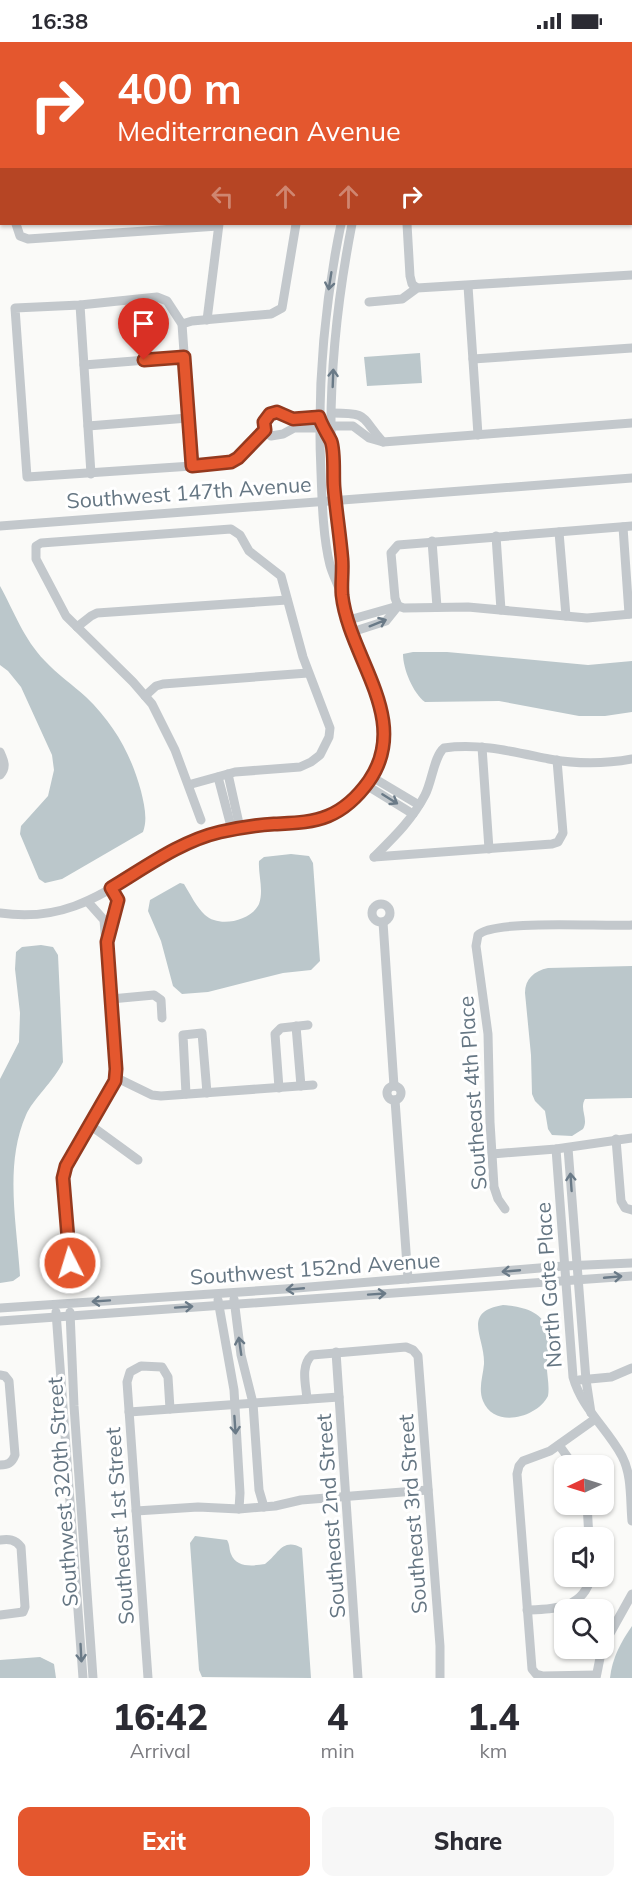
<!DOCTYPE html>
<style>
body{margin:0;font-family:Mulish,sans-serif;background:#f7f7f7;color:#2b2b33;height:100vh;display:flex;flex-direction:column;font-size:22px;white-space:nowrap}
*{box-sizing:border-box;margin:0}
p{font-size:20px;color:#7c7c81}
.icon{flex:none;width:33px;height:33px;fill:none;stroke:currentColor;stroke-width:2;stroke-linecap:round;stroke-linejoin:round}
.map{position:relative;height:1636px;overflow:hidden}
.details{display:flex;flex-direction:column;background:#fff;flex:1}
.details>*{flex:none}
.guide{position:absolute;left:0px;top:0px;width:633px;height:183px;box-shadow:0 2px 4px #0004;background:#e4572e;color:#fff;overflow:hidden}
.needle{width:39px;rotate:266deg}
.controls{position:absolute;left:554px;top:1413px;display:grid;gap:12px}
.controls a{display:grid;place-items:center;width:60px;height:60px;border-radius:12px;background:#fff;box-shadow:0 2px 4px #0004;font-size:30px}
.pin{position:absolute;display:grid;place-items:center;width:51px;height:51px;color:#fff;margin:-62px -26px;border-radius:50% 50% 50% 0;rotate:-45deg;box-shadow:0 0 6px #0007}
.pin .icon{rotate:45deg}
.me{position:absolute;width:66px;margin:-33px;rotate:355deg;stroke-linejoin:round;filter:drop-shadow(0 0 4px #0008)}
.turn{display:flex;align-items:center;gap:21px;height:126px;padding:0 18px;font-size:27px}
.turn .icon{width:78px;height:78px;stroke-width:2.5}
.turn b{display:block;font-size:42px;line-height:51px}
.lanes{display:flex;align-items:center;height:57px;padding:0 18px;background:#0003;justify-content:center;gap:30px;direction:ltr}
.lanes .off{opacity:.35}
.eta{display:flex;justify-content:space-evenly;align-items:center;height:102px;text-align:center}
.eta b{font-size:36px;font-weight:800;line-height:42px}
.button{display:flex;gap:12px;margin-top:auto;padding:12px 18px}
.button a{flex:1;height:69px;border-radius:12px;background:#e4572e;color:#fff;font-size:24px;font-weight:800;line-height:69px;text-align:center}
.button a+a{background:#f7f7f7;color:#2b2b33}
.status{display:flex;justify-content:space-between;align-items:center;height:42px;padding:0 30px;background:#fff;direction:ltr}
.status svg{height:16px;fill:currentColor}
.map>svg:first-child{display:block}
.water{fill:#bbc7cb}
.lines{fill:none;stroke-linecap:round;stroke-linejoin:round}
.minor{stroke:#c3c8cc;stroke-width:9}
.oneway{stroke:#6a7a87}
.route-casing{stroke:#94391e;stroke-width:15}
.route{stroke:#e4572e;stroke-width:10}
.labels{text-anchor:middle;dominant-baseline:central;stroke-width:6;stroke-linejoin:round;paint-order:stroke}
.street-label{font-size:21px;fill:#657683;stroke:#fff}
</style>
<div class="status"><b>16:38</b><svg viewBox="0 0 49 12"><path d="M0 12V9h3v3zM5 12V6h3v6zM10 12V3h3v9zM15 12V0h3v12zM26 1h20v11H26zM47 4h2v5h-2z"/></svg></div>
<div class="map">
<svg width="632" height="1636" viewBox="0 0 632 1636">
<rect width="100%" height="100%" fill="#fafaf8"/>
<g class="water">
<path d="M 420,311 L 422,341 L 367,344 L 364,315 Z"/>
<path d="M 0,544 C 15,571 23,596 45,619 C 57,632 73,643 86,655 C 114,682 131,712 141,749 C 144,762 148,777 143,790 L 62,837 L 45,841 L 39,837 L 20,792 L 21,784 L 48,754 L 54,728 L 52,713 L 21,645 L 8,629 L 0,623 Z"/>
<path d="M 413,610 L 447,610 L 588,623 L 632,619 L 632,670 L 605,674 L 579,674 L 499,659 L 425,660 C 413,651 403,627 403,612 Z"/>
<path d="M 291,812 L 309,814 L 313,821 L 320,919 L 311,928 L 283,931 L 208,950 L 182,952 L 173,944 L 161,899 L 148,869 L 150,858 L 180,841 L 184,842 C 190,852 197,866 205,873 C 219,886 251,879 259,862 C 264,848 258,833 259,819 L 264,815 Z"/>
<path d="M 41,903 L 53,905 L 58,913 L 63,1020 C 54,1039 33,1057 26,1073 C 4,1123 17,1182 20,1234 L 13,1239 L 0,1241 L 0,1037 L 19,1000 L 20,971 L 15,927 L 16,910 L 22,905 Z"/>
<path d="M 632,924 L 632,1056 L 585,1057 C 579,1067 589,1077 583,1087 L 572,1094 L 552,1093 L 548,1087 L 545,1069 L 535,1059 L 532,1052 L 531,1013 L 525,951 C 525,937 534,929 548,926 Z"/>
<path d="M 503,1263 C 519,1264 541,1268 547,1286 C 551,1297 547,1309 547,1320 C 546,1331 550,1343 548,1354 C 537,1376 494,1387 483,1359 C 478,1347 483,1334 484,1322 C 485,1295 461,1270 503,1263 Z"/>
<path d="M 195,1494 L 227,1498 C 230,1503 229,1507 231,1512 C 236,1526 253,1524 265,1522 C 278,1513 282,1495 302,1506 L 311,1636 L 202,1635 L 199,1628 L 190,1501 Z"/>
<path d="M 632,1584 L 632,1636 L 610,1636 C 612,1616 621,1600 632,1584 Z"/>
<path d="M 40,1615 L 54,1622 L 56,1636 L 0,1636 L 0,1618 Z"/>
</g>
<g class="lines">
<g class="minor">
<path d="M 1,0 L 2,8"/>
<path d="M 231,0 L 231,2"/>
<path d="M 362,0 L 362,2"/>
<path d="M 375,0 L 375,2"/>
<path d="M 454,0 L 455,2"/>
<path d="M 469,0 L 472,2"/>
<path d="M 482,2 L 484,0"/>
<path d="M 16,182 L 20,194 L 28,197 L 218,184"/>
<path d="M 407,182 L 410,234 L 412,242 L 417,246"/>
<path d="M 468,244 L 478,393"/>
<path d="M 369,260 L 402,257 L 417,246 L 632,233"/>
<path d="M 80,263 L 91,432"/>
<path d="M 207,278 L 219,182"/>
<path d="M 182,282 L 192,279 L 271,272 L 282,266 L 296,182"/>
<path d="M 473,317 L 632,306"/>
<path d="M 84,323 L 184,315"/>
<path d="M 332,371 C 371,371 360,375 383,400"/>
<path d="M 330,380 L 331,384 L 353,384 L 369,396 L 383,400 L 632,381"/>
<path d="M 88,384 L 188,376"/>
<path d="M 319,386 L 294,386 L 283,392 L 271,394 L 263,386 C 266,361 279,375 293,377 C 301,378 311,376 319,375 L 320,380"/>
<path d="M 192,424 L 182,282 L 167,259 L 157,255 L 80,263 L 15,266 L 27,435 L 222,422 L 238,416 L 265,388"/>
<path d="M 0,484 L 632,436"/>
<path d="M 623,485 L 629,572"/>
<path d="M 559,490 L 566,574"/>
<path d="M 496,494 L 501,568"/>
<path d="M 432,499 L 437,565"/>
<path d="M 342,549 C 342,499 332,449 331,399 C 330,326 338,253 352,182"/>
<path d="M 398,564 L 395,556 L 391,511 L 398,503 L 632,484"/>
<path d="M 349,578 L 398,564 L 404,566 L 468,565 L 587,576 L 632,572"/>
<path d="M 77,585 L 91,574 L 97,571 L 287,558"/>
<path d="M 352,590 L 386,579 L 398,564"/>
<path d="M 145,654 L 156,644 L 163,642 L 308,631"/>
<path d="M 482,705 L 489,807"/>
<path d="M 0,710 C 4,719 7,725 0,733"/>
<path d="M 228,732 L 240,786"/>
<path d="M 218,735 L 232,788"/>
<path d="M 372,735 L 419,763"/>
<path d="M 188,743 L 235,730 L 300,725 L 311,720 L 320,713 L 329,695 L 330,686 L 303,615 L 281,534 L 249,509 L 240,493 L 231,487 L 41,501 L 36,504 L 36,517 L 66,574 L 133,640 L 152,662 L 175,708 L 201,778"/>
<path d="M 366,743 L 413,772"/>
<path d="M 374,815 C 394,795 412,778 425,753 C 432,740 434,714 444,706 C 480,701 514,710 549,717 C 576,722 605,722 632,717"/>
<path d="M 374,815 L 552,802 L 558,800 L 563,791 L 557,718"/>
<circle cx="381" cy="871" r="9"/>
<path d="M 0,871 C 86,884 125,828 197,798 C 221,788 248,784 274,782 C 291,781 310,781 327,774 C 339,770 350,761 359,752 C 378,733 385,706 384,680 C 382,654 366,631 357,607 C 351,590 348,572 342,555 C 339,544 333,534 330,523 C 323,496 322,458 321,430 C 317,346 324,264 341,182"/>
<path d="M 383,880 L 394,1044"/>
<path d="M 108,898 L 118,858 L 111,846"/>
<path d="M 111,957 L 154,953 L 161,958 L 162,976"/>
<path d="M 296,984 L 301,1044"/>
<path d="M 115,1035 L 152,1053 L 161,1054 L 313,1043"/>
<circle cx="394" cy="1051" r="7"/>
<path d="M 279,1046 L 275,992 L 281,986 L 308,983"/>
<path d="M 186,1052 L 183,993 L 202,991 L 207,1051"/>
<path d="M 395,1058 L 408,1237"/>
<path d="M 90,1083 L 138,1118"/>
<path d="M 616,1097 L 621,1159 L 625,1166 L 632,1168"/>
<path d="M 568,1106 L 586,1338 L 591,1371"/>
<path d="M 556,1107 L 573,1335 C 582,1367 607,1386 622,1414 C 632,1433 630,1457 632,1479"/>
<path d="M 492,1112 L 556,1107 L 632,1096"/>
<path d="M 505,1167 L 498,1157 L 494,1145 L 490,1080 L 488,992 L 476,904 L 478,893 C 493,877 604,885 632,883"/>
<path d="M 70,1221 L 63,1136 L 66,1124 L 115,1039 L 116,1027 L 104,878 L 88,860"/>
<path d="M 234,1257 L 241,1313 L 253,1361 L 259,1448 L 264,1465"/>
<path d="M 218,1258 L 234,1348 L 240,1451 L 239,1467"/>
<path d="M 0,1266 L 285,1247 L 564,1224 L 632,1221"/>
<path d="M 56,1270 L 83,1636"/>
<path d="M 70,1270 L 74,1364 L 93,1636"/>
<path d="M 0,1279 L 632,1234"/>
<path d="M 336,1310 L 358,1636"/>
<path d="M 0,1333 L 5,1334 L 9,1339 L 15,1413 C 12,1421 8,1423 0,1423"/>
<path d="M 579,1338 L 611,1335 L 632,1326"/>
<path d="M 307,1357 C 306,1343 300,1324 312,1313 L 406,1305 L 413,1308 L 418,1314 L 440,1604 L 440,1636"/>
<path d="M 129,1370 L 339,1355"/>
<path d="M 595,1377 L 550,1409 L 523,1419 L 519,1424 L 517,1432 L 532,1627 L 536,1632 L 543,1634 L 596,1633"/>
<path d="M 559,1403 L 574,1424"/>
<path d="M 587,1462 L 589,1496"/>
<path d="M 136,1469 L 198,1465 L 239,1467 L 275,1464 L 301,1458 L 428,1448"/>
<path d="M 0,1498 C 9,1497 15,1497 21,1505 L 25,1565 L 23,1570 L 0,1573"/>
<path d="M 527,1568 C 554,1567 584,1567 591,1534"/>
<path d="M 603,1604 L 632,1552"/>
<path d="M 148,1636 L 127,1340 L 130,1330 L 141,1324 L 162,1325 L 168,1335 L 170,1367"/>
<path d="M 596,1636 L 602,1606"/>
</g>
</g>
<defs><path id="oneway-shaft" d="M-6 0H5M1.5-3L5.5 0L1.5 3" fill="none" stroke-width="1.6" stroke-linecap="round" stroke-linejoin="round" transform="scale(1.5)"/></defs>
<g class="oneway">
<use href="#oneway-shaft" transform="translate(330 239) rotate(99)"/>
<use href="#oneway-shaft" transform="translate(333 336) rotate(-88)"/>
<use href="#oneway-shaft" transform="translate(378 581) rotate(-22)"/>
<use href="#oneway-shaft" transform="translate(390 757) rotate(32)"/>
<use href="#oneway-shaft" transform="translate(571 1140) rotate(-94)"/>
<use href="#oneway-shaft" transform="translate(511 1229) rotate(175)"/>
<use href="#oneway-shaft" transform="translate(613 1235) rotate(-5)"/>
<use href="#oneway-shaft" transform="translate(295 1247) rotate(175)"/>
<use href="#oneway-shaft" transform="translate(377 1252) rotate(-4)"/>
<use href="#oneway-shaft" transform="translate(101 1259) rotate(176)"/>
<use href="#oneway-shaft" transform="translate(184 1265) rotate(-4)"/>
<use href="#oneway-shaft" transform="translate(240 1304) rotate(-98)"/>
<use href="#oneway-shaft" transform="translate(235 1383) rotate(86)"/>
<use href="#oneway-shaft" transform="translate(81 1611) rotate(87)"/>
</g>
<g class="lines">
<g class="route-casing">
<path id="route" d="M 70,1221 L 63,1136 L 66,1124 L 115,1039 L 116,1027 L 107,900 L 118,858 L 111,846 C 146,825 181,799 220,790 C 238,786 257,783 274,782 C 292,781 311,781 328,774 C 345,767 359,753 369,739 C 412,677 349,616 342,553 C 341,541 343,529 342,517 C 340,493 336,469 334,445 C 333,433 335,410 331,399 C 327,391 322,384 319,375 L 293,377 L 277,370 L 270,372 L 264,380 L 265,388 L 238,416 L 231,420 L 192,424 L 184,315 L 144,318"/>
</g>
<use href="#route" class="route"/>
</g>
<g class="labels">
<g class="street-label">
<text transform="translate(189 450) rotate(-4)">Southwest 147th Avenue</text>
<text transform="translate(472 1051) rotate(-94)">Southeast 4th Place</text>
<text transform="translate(315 1226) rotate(-4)">Southwest 152nd Avenue</text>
<text transform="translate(548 1243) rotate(-94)">North Gate Place</text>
<text transform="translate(62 1450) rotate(-94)">Southwest 320th Street</text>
<text transform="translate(412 1472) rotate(-94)">Southeast 3rd Street</text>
<text transform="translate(330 1474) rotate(-94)">Southeast 2nd Street</text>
<text transform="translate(119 1484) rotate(-94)">Southeast 1st Street</text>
</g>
</g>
</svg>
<div class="controls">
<a><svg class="needle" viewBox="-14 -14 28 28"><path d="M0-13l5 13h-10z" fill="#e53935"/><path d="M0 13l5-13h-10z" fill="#7c7c81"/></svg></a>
<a><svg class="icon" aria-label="sound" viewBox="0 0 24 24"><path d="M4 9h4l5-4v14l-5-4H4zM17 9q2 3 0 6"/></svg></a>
<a><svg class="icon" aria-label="search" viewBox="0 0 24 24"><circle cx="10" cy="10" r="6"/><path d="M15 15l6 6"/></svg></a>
</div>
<div class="pin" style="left:144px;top:318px;background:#d93025"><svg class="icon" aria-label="arrive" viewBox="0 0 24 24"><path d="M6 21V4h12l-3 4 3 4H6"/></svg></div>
<svg class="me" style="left:70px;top:1221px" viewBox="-20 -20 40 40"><circle r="17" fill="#e4572e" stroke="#fff" stroke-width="3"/><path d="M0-11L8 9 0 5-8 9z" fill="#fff"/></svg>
<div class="guide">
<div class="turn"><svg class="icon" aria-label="right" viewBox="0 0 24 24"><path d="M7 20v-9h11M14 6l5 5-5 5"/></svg><div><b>400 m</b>Mediterranean Avenue</div></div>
<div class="lanes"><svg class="icon off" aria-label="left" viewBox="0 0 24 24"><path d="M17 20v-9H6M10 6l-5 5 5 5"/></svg><svg class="icon off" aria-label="ahead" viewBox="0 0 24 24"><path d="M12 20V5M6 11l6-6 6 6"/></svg><svg class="icon off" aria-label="ahead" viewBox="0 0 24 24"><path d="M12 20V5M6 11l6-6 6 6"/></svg><svg class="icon" aria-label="right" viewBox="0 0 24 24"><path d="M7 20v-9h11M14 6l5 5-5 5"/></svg></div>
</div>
</div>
<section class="details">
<div class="eta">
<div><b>16:42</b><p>Arrival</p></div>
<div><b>4</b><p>min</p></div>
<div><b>1.4</b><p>km</p></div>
</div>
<div class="button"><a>Exit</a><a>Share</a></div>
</section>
